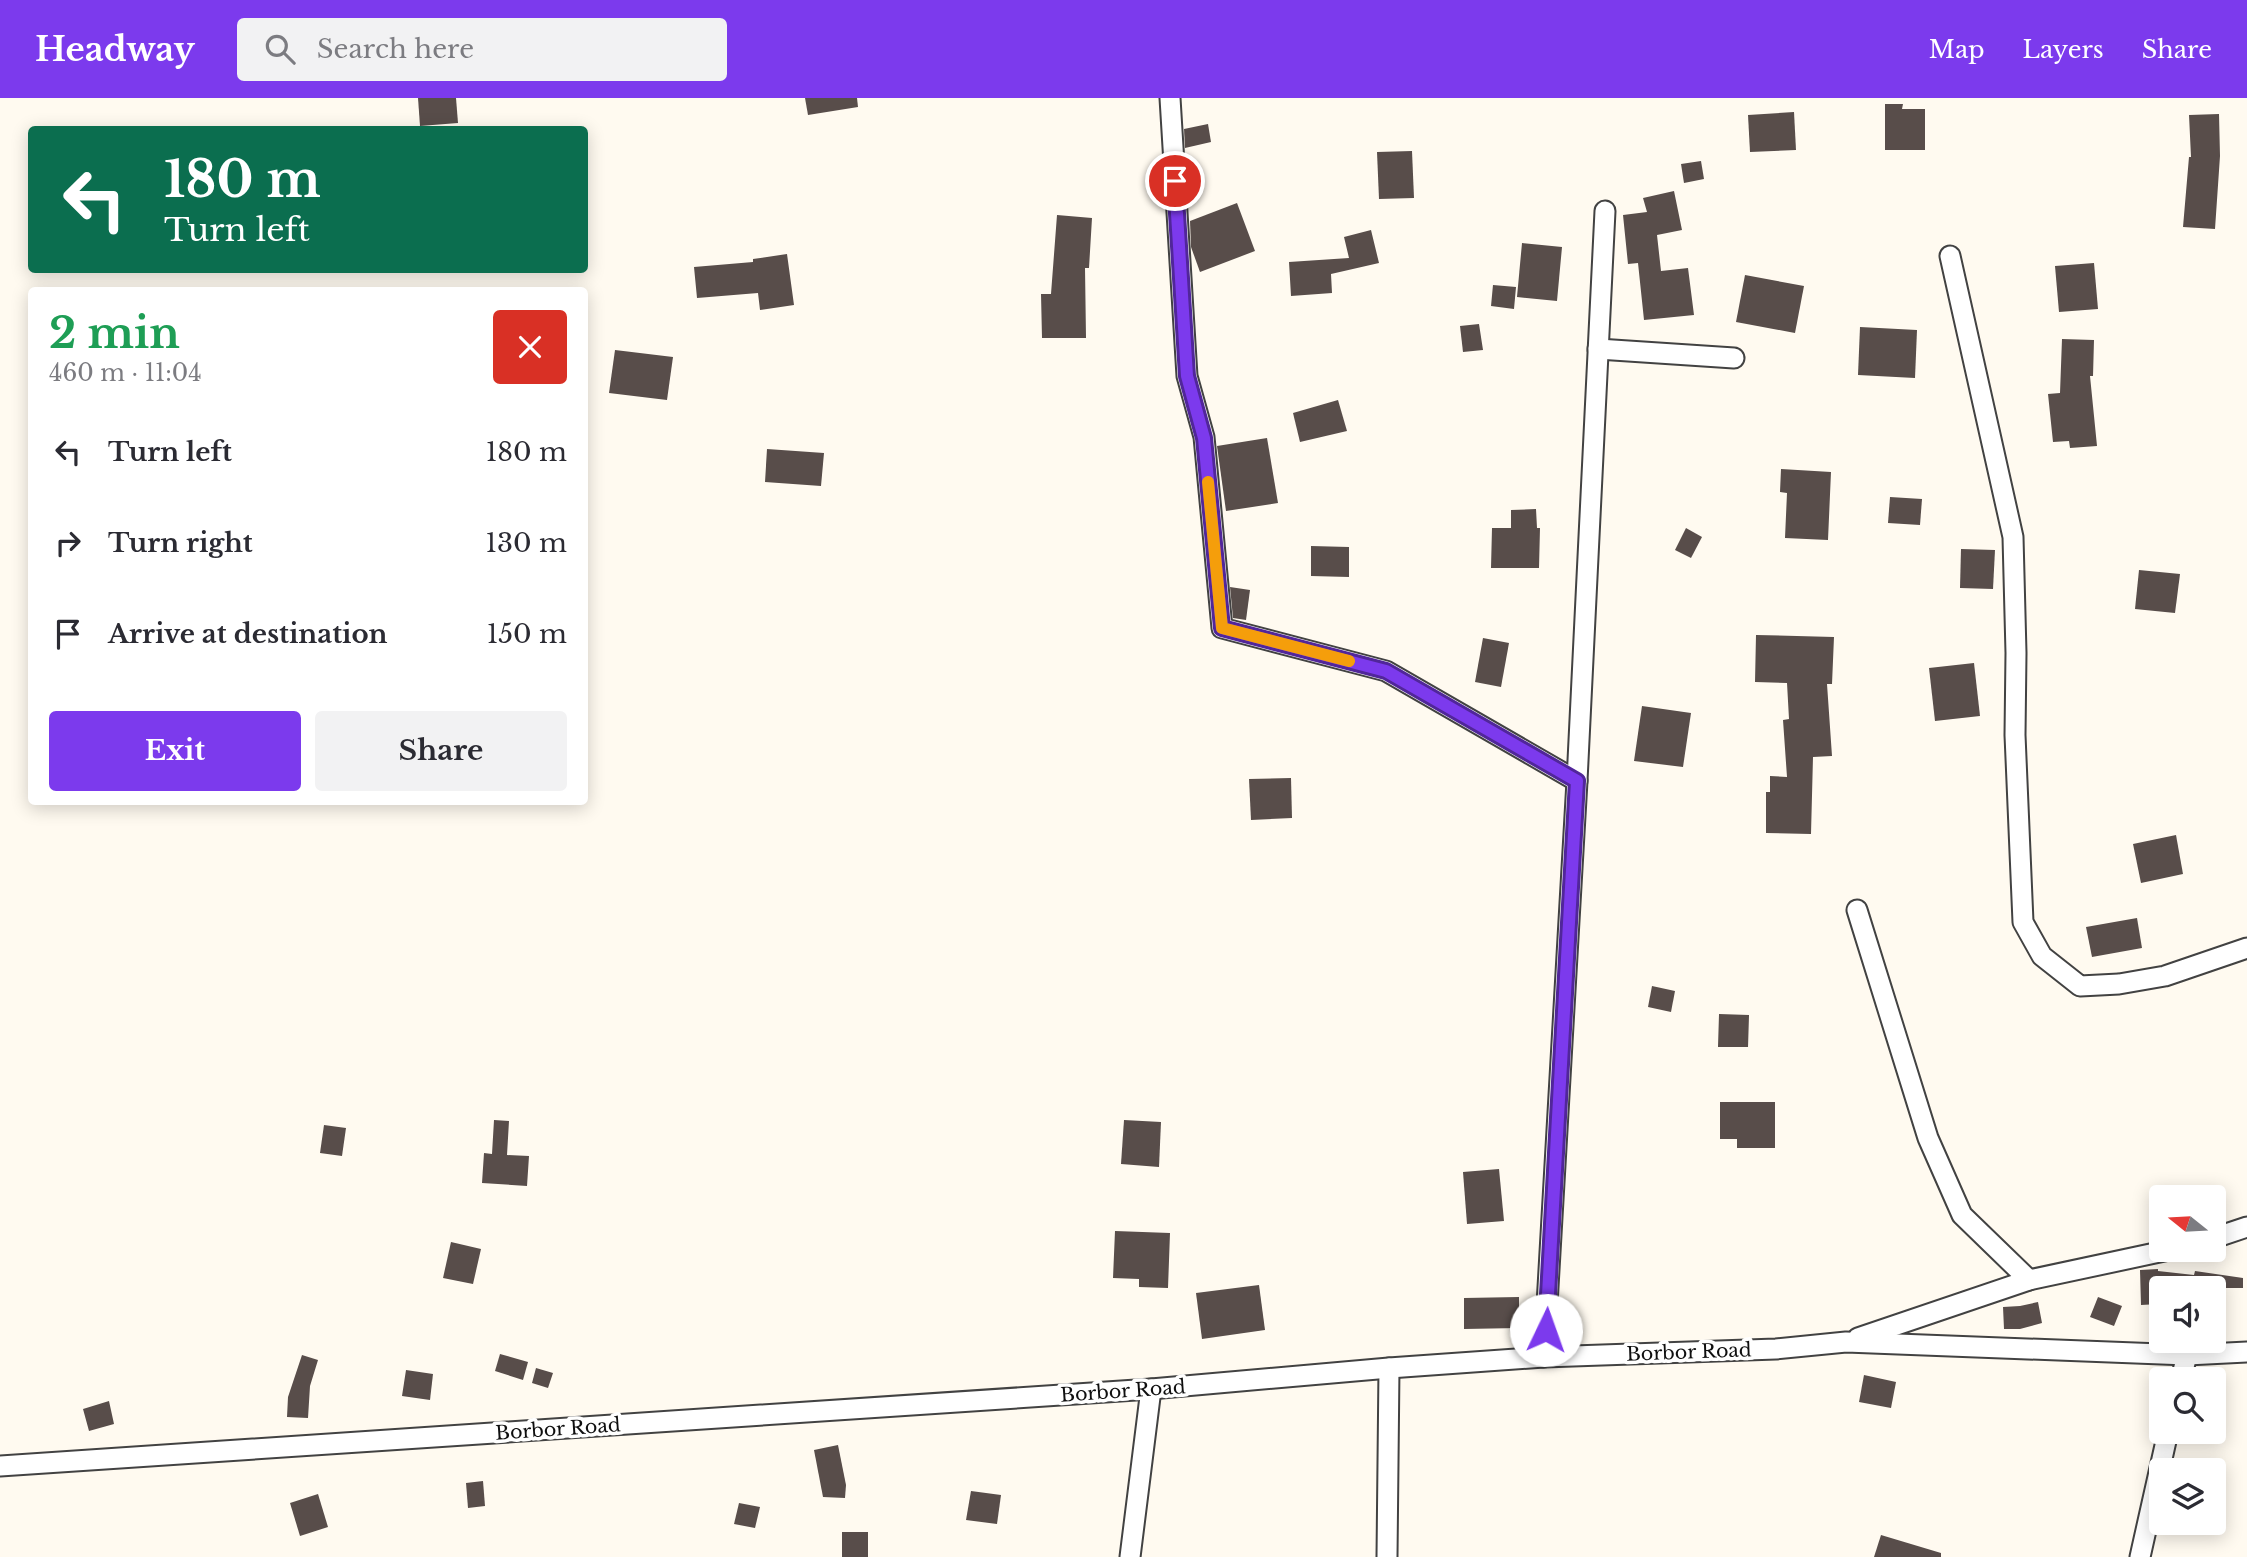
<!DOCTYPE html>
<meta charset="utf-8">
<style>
body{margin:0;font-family:"Libre Baskerville",serif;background:#f2f2f3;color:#2b2b33;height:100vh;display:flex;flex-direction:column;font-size:26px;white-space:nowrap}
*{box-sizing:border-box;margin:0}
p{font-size:23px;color:#7c7c81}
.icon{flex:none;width:38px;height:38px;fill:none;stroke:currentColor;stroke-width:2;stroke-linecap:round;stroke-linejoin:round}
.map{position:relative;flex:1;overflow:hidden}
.drawer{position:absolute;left:28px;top:189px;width:560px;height:518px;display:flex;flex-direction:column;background:#fff;border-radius:7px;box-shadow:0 4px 18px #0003}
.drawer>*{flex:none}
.top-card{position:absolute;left:28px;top:28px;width:560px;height:147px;border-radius:7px;box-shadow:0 4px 18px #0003;background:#0b6e4f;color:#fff;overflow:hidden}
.needle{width:46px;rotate:288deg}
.controls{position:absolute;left:2149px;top:1087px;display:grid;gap:14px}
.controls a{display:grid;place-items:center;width:77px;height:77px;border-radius:7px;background:#fff;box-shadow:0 4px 18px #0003;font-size:35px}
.pin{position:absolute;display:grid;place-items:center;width:60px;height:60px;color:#fff;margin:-30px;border:4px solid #fff;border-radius:50%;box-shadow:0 2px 7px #0007}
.me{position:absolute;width:77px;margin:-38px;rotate:3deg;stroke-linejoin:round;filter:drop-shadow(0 0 5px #0008)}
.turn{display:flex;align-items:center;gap:24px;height:147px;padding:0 21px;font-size:32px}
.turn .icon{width:91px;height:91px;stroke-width:2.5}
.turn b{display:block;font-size:49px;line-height:60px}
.round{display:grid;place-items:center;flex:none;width:74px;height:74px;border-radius:7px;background:#f2f2f3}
.summary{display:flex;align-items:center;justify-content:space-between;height:119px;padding:0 21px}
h1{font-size:42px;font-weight:800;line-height:52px;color:#1e9e55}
.cta{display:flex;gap:14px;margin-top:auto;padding:14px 21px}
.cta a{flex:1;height:80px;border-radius:7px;background:#7c3aed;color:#fff;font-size:28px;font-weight:800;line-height:80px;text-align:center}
.cta a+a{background:#f2f2f3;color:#2b2b33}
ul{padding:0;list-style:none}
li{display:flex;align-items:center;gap:21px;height:91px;padding:0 21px}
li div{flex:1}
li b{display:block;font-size:26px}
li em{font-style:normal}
header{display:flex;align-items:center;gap:42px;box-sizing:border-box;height:98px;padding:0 35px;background:#7c3aed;color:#fff}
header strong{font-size:33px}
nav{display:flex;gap:38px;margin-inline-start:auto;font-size:24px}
.search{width:490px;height:63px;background:#f2f2f3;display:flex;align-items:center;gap:18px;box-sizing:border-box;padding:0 24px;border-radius:7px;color:#7c7c81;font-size:26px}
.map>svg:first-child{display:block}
.building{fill:#584d4a}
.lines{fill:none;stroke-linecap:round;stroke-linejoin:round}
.minor-casing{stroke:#424242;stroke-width:23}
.minor{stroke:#fff;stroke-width:19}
.route-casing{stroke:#51269a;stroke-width:18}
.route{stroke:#7c3aed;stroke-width:12}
.slow{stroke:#f59e0b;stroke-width:12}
.labels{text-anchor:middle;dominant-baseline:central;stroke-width:7;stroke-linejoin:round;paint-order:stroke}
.street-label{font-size:19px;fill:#0f0f0f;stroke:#fff}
</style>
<header>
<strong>Headway</strong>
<div class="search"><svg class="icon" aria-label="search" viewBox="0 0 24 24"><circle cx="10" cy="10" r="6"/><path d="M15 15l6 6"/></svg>Search here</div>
<nav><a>Map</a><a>Layers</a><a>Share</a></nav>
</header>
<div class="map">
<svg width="2247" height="1459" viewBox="0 0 2247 1459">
<rect width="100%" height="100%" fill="#fffaf0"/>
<g class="building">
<path d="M 418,0 L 456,0 L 458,25 L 420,28 Z"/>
<path d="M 805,0 L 857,0 L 858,9 L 808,17 Z"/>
<path d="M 1885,6 L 1903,6 L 1902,11 L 1925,11 L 1925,52 L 1885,52 Z"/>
<path d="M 1794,14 L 1796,52 L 1750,54 L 1748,17 Z"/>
<path d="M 2219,16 L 2220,58 L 2215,131 L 2183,129 L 2189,59 L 2191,59 L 2189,17 Z"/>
<path d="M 1208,26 L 1211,44 L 1185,50 L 1184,31 Z"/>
<path d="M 1412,53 L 1414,100 L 1379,101 L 1377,54 Z"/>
<path d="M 1701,63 L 1704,81 L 1684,85 L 1681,66 Z"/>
<path d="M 1674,93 L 1682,132 L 1657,137 L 1661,173 L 1688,170 L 1694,217 L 1644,222 L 1638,165 L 1628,166 L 1623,117 L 1647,114 L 1643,100 Z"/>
<path d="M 1237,105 L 1255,153 L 1200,174 L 1191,149 L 1190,123 Z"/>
<path d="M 1057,117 L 1092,120 L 1089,170 L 1085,170 L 1086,240 L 1042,240 L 1041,196 L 1051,196 Z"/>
<path d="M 1371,132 L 1379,165 L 1331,176 L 1332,195 L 1291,198 L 1289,164 L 1349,160 L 1344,139 Z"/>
<path d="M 1522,145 L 1562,149 L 1557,203 L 1517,199 Z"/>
<path d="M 787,156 L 794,207 L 760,212 L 758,195 L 697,200 L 694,169 L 753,164 L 753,161 Z"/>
<path d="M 2094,165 L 2098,211 L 2059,214 L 2055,168 Z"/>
<path d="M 1745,177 L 1804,188 L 1795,235 L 1736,224 Z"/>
<path d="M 1493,187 L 1516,189 L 1514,211 L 1491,208 Z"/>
<path d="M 1479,226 L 1483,252 L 1463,254 L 1460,228 Z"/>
<path d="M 1860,229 L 1917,232 L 1915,280 L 1858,277 Z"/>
<path d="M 2062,241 L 2094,242 L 2093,278 L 2090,278 L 2097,348 L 2070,350 L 2069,343 L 2053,344 L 2048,296 L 2060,295 Z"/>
<path d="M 615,252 L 673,259 L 667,302 L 609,295 Z"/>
<path d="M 1338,302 L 1347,333 L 1300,344 L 1293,315 Z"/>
<path d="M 1267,340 L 1278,405 L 1226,413 L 1217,348 Z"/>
<path d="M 767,351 L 824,355 L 821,388 L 765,384 Z"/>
<path d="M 1781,371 L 1831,374 L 1828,442 L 1785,440 L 1787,395 L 1780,394 Z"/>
<path d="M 1890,399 L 1922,401 L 1920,427 L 1888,425 Z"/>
<path d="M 1536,411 L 1537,430 L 1540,430 L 1539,470 L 1491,470 L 1492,430 L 1511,430 L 1511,412 Z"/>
<path d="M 1686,430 L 1702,439 L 1691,460 L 1675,452 Z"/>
<path d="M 1311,448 L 1349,449 L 1349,479 L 1311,478 Z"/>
<path d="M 1961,451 L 1995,452 L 1993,491 L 1960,490 Z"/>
<path d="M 2139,472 L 2180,476 L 2175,515 L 2135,511 Z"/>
<path d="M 1230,489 L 1250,492 L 1246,522 L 1233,520 Z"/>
<path d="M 1756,537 L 1834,539 L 1832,586 L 1827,586 L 1832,658 L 1813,659 L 1811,736 L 1766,735 L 1766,694 L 1770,694 L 1770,678 L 1787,679 L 1783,622 L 1789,621 L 1787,585 L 1755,584 Z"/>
<path d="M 1483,540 L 1509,545 L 1501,589 L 1475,584 Z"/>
<path d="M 1974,565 L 1980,618 L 1935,623 L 1929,570 Z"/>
<path d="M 1642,608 L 1691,615 L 1683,669 L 1634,663 Z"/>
<path d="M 1291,680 L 1292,720 L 1251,722 L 1249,681 Z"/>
<path d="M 2176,737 L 2183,776 L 2141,785 L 2133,746 Z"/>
<path d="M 2137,820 L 2142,850 L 2092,859 L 2086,829 Z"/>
<path d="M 1652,888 L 1675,893 L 1671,914 L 1648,909 Z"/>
<path d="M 1719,916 L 1749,917 L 1748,949 L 1718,949 Z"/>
<path d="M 1720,1004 L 1775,1004 L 1775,1050 L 1737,1050 L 1737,1041 L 1720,1041 Z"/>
<path d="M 494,1022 L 509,1023 L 507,1057 L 529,1058 L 527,1088 L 482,1085 L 484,1055 L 492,1056 Z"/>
<path d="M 1124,1022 L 1161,1024 L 1159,1069 L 1121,1066 Z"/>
<path d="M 324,1027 L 346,1030 L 342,1058 L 320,1055 Z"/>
<path d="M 1499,1071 L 1504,1123 L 1467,1126 L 1463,1074 Z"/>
<path d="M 1115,1133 L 1170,1135 L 1168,1190 L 1139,1189 L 1139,1181 L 1113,1180 Z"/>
<path d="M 451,1144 L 481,1151 L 473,1186 L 443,1180 Z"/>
<path d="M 2158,1171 L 2158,1173 L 2194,1177 L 2195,1173 L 2243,1180 L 2243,1190 L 2159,1190 L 2159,1206 L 2141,1207 L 2140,1172 Z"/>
<path d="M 1259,1187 L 1265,1232 L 1202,1241 L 1196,1195 Z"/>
<path d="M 1519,1199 L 1519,1230 L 1464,1231 L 1464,1200 Z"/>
<path d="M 2098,1199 L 2122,1208 L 2114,1228 L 2090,1219 Z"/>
<path d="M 2038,1204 L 2042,1225 L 2020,1231 L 2004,1231 L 2003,1209 L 2020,1208 Z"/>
<path d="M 500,1256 L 528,1264 L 523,1282 L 495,1273 Z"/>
<path d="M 302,1257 L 318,1262 L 310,1288 L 308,1320 L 287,1319 L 288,1299 Z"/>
<path d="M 536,1270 L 553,1275 L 548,1290 L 532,1285 Z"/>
<path d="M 406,1272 L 433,1276 L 430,1302 L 402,1298 Z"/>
<path d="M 1864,1277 L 1896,1284 L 1891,1310 L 1859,1304 Z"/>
<path d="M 109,1303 L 114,1326 L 89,1333 L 83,1311 Z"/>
<path d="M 838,1347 L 846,1387 L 845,1400 L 823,1399 L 814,1352 Z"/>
<path d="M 483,1383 L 485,1408 L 468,1410 L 466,1385 Z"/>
<path d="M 971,1393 L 1001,1397 L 997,1426 L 966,1422 Z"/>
<path d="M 318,1396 L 328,1429 L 300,1438 L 290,1405 Z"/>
<path d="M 739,1405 L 760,1409 L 755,1430 L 734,1426 Z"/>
<rect x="842" y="1434" width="26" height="25"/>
<path d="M 1881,1437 L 1941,1455 L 1941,1459 L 1874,1459 Z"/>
</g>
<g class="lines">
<g class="minor-casing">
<g id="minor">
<path d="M 1170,0 L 1187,278 L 1204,339 L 1222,530 L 1386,573 L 1577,683"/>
<path d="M 1950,158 L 2013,439 L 2016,555 L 2015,637 L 2023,824 L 2042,858 L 2080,888 L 2119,886 L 2165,878 L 2247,850"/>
<path d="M 1598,251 L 1734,260"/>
<path d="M 1857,812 L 1928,1040 L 1962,1117 L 2029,1182"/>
<path d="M 2214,1140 L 2247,1129"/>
<path d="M 1858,1240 L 2029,1182 L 2169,1152"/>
<path d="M 1544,1259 L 1577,683 L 1605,113"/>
<path d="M 2181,1281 L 2187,1257"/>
<path d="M 0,1368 L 1151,1291 L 1389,1270 L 1544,1259 L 1776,1251 L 1846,1244 L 2187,1257 L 2247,1254"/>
<path d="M 1130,1459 L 1151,1291"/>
<path d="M 1387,1459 L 1389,1270"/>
<path d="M 2140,1459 L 2168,1334"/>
</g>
</g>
<use href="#minor" class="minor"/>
</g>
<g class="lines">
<g class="route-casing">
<path id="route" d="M 1175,83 L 1187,278 L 1204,340 L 1222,530 L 1386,573 L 1577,683 L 1546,1232"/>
</g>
<use href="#route" class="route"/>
<path class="slow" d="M 1208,384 L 1222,530 L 1349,563"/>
</g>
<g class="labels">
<g class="street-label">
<text transform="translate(1689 1254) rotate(-2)">Borbor Road</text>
<text transform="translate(1123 1293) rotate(-4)">Borbor Road</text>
<text transform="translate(558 1331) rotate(-4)">Borbor Road</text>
</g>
</g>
</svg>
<div class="controls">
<a><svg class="needle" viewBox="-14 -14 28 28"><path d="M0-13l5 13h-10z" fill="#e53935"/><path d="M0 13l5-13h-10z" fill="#7c7c81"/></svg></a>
<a><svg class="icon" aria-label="sound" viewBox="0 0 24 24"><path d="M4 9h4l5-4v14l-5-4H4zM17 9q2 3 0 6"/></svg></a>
<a><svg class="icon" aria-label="search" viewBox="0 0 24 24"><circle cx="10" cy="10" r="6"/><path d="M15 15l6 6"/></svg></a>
<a><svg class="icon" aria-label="layers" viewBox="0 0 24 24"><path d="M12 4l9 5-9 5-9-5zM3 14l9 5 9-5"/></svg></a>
</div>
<div class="pin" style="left:1175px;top:83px;background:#d93025"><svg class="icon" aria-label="arrive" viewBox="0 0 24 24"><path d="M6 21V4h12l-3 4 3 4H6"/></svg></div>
<svg class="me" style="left:1546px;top:1232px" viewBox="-20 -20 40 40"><circle r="19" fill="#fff"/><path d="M0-13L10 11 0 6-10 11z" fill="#7c3aed"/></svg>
<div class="top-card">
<div class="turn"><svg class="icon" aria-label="left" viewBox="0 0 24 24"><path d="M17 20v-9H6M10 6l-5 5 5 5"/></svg><div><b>180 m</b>Turn left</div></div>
</div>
<section class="drawer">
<div class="summary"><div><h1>2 min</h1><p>460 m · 11:04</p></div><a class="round" style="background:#d93025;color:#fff"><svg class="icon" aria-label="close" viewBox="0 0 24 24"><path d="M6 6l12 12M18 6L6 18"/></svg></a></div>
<ul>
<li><svg class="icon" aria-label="left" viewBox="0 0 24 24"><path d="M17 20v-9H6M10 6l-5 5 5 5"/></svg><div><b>Turn left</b></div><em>180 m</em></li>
<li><svg class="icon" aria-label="right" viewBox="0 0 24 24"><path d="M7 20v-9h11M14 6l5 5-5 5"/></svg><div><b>Turn right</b></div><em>130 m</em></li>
<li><svg class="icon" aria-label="arrive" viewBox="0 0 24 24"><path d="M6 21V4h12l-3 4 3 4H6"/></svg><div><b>Arrive at destination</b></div><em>150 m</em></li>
</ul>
<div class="cta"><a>Exit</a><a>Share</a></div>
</section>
</div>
